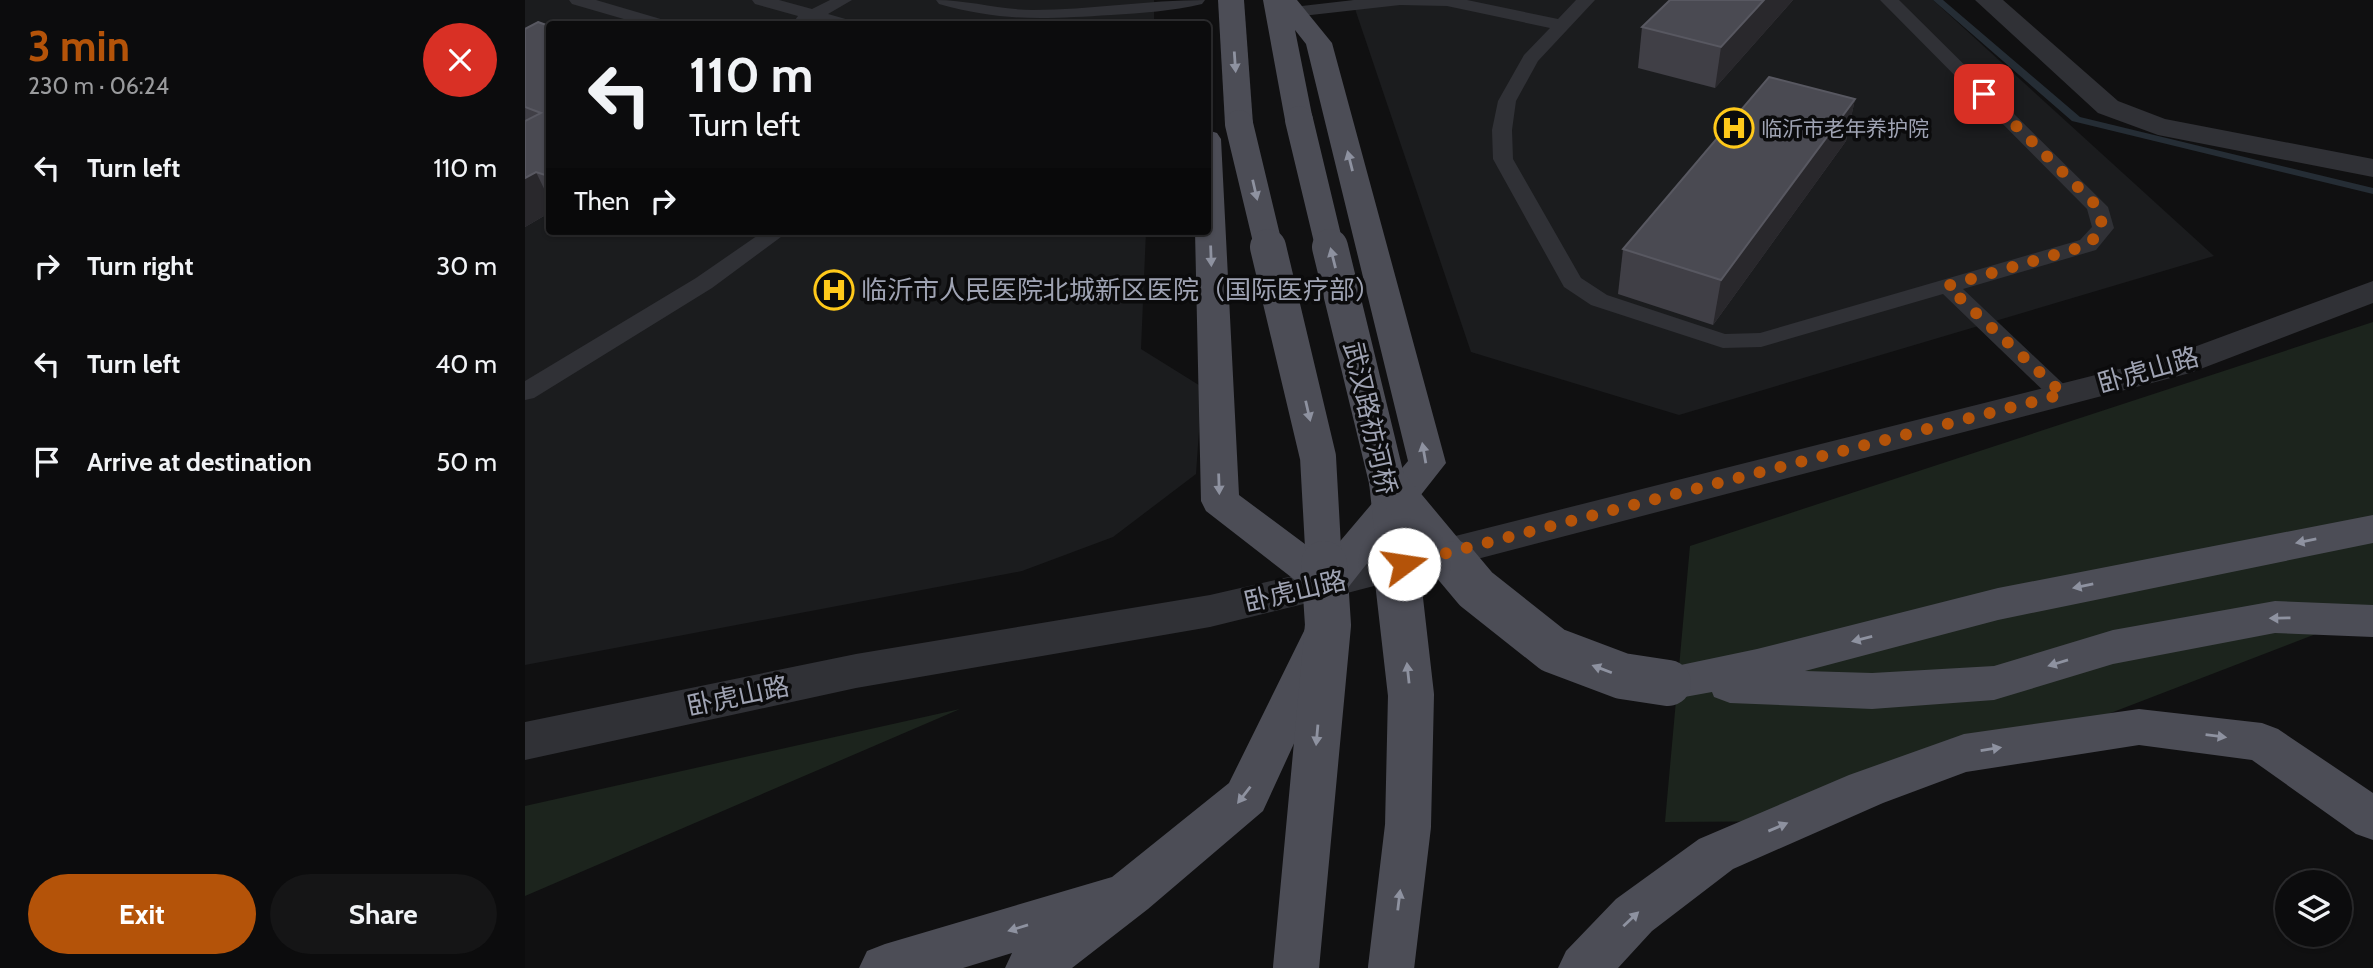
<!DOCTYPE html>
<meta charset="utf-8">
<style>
body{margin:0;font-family:Cabin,"Noto Sans SC",sans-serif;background:#151516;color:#f1f3f6;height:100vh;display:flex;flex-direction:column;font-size:26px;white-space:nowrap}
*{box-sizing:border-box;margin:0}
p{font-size:23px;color:#9a9b9d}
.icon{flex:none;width:38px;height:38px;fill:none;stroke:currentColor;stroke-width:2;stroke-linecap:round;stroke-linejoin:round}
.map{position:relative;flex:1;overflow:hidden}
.side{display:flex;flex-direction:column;background:#0c0c0d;width:525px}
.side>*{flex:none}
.banner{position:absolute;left:21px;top:21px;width:665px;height:214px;border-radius:7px;box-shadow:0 2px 5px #0004,0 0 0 2px #2c2c2e;background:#0c0c0d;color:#f1f3f6;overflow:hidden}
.buttons{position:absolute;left:1750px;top:870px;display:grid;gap:14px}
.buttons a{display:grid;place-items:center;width:77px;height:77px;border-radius:50%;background:#0c0c0d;box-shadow:0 2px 5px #0004,0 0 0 2px #2c2c2e;font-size:35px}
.pin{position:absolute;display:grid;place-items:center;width:60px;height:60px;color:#fff;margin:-30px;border-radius:14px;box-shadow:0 4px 10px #0006}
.me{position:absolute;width:77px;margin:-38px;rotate:76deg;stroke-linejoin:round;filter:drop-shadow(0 0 5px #0008)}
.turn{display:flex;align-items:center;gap:24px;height:147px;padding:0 28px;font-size:32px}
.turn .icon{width:91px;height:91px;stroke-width:2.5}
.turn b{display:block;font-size:49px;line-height:60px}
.then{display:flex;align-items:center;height:66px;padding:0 28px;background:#0003;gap:14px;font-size:26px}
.round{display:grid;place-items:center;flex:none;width:74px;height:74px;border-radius:37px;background:#151516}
.overview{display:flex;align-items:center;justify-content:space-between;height:119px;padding:0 28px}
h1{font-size:42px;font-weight:800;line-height:52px;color:#b45309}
.button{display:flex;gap:14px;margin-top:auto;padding:14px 28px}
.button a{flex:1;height:80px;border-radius:42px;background:#b45309;color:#fff;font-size:28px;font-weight:800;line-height:80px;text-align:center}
.button a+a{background:#151516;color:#f1f3f6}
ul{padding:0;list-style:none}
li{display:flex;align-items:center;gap:21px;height:98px;padding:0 28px}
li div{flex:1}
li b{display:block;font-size:26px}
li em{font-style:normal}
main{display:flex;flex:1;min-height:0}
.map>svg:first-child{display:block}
.built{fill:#1b1c1e}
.green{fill:#1c241d}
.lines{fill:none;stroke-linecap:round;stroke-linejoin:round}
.stream{fill:#252d35;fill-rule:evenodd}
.service{fill:#303136;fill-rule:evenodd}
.minor{fill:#303136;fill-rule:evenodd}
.tertiary{fill:#303136;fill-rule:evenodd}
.primary{fill:#4c4d56;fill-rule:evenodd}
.primary-bridge-far2{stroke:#4c4d56;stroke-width:28}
.primary-bridge-far1{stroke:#4c4d56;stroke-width:36}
.primary-bridge{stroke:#4c4d56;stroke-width:46}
.wall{fill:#403f46}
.shaded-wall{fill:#29282c}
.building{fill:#4a4a52;stroke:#585861;stroke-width:2}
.oneway{fill:#8e92a0}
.route{stroke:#b45309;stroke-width:12;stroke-dasharray:0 21.6}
.labels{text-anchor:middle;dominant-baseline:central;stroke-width:7;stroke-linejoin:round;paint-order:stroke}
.far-poi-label{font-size:21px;fill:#9fa3b3;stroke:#0b0b0c;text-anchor:start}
.poi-label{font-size:26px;fill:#9fa3b3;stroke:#0b0b0c;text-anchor:start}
.street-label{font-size:26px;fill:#9fa3b3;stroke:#0b0b0c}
</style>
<main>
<section class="side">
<div class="overview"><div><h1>3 min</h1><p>230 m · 06:24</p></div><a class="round" style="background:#d93025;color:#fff"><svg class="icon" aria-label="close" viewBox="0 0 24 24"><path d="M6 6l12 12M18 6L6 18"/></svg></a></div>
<ul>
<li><svg class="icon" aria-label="left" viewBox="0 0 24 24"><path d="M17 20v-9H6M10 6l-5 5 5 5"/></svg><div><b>Turn left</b></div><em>110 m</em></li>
<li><svg class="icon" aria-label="right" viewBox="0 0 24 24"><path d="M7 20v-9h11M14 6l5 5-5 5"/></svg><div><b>Turn right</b></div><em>30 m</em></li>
<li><svg class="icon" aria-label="left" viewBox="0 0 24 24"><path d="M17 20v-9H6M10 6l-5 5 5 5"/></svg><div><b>Turn left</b></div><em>40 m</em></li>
<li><svg class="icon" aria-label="arrive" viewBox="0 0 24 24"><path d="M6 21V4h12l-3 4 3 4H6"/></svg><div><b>Arrive at destination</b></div><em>50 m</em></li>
</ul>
<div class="button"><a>Exit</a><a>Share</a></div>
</section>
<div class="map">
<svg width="1848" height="968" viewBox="0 0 1848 968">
<rect width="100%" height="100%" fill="#101011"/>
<g class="built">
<path d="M 0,0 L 629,0 L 629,24 L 24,24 L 24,231 L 621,231 L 616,349 L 677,387 L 671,474 L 588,537 L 497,571 L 0,665 Z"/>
<path d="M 827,0 L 1408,0 L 1689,256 L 1154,415 L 946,352 Z"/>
</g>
<g class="green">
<path d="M 1848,322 L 1848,612 L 1305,821 L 1140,822 L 1165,546 Z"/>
<path d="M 435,709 L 0,896 L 0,806 Z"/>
</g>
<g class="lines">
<path class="stream" d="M 1408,0 L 1418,0 L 1555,117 L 1848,188 L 1848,194 L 1547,121 Z"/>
<g class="service">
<path d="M 44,0 L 71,0 L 139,20 L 142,24 L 116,24 L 47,4 Z"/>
<path d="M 227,0 L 254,0 L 287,9 L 305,0 L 327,0 L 303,14 L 324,20 L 327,24 L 301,24 L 290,21 L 276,24 L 270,20 L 273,16 L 230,4 Z"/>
<path d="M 411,0 C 444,0 475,10 508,10 C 565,10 622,0 680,0 L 677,4 C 647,11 617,13 586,15 C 519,19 479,22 414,4 Z"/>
<path d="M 829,0 L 942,0 L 1033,19 L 1051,0 L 1070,0 L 1013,61 L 991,101 L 987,130 L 988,159 L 1056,278 L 1082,295 L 1200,334 L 1235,333 L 1555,240 L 1567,227 L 1562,209 L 1355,0 L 1374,0 L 1583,207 L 1589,228 L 1571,250 L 1438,289 L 1550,395 L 1547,401 L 1538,403 L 1529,401 L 1418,294 L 1236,347 L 1198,348 L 1066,305 L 1039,287 L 968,159 L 967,130 L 973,101 L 999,55 L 1025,28 L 922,6 L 875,5 L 768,17 L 759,12 L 768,7 Z"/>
<path d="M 239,231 L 264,231 L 187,288 L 9,398 L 0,400 L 0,381 L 171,278 Z"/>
</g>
<path class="minor" d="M 1450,0 L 1478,0 L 1593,101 L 1640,119 L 1848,159 L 1848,177 L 1633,135 L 1573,113 Z"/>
<path class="tertiary" d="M 1848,281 L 1848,303 L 1665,373 L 803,598 L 685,627 L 331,688 L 0,760 L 0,722 L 331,654 L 685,595 L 803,568 L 1642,357 Z"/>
<g class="primary">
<path d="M 693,0 L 719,0 L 728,124 L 724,130 L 714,133 L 704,130 L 700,124 Z"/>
<path d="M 738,0 L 772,0 L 807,43 L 921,463 L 818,594 L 803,598 L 788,594 L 681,511 L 676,501 L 670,231 L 682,231 L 682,130 L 692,133 L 696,139 L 714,495 L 800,559 L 883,461 L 781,44 L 770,30 L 788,120 L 784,126 L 774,129 L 764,126 L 760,120 Z"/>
<path d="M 1848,515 L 1848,543 L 1473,620 L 1280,671 L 1347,673 L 1469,666 L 1588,630 L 1750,601 L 1848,605 L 1848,637 L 1750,633 L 1588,664 L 1469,700 L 1347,709 L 1205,703 L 1189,697 L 1187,692 L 1143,700 L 1127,695 L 1121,683 L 1127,671 L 1232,649 L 1473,588 Z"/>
<path d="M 796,622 L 811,627 L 817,639 L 738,811 L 623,909 L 547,968 L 480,968 L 487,953 L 438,968 L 334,968 L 342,951 L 360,944 L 587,877 L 704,783 L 781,627 Z"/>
<path d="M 1614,709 L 1737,723 L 1753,729 L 1848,793 L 1848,840 L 1831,834 L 1727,760 L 1614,745 L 1441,772 L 1358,803 L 1208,869 L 1127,931 L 1093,968 L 1033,968 L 1041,951 L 1091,899 L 1174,839 L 1324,775 L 1439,734 Z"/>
</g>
<g class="primary-bridge-far2">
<path d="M 774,120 L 805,249"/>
<path d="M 714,124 L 744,249"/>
</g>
<g class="primary-bridge-far1">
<path d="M 743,247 L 793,457 L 799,565"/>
<path d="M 805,247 L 862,481 L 871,565"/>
<path d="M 862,481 L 932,565"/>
</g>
<g class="primary-bridge">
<path d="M 930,564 L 951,589 L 1028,650 L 1097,676 L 1143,683"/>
<path d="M 771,968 L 803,625 L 799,564"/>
<path d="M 866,968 L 883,826 L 886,695 L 871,564"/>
</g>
</g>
<g class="wall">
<path d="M 1268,0 L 1190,88 L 1113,68 L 1117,27 Z"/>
<path d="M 24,26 L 24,213 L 0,227 L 0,29 Z"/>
<path d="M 1330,99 L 1321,141 L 1188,325 L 1093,294 L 1098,249 Z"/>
</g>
<g class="shaded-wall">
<path d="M 1239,0 L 1268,0 L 1190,88 L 1196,47 Z"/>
<path d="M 1330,99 L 1321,141 L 1188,325 L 1196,280 Z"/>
<path d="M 11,172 L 24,199 L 24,213 L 0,227 L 0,178 Z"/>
<path d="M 24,173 L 24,185 L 20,175 Z"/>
</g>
<g class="building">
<path d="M 1145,0 L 1239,0 L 1196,47 L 1117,27 Z"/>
<path d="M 13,22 L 24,26 L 24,173 L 20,175 L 11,172 L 0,178 L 0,121 L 16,113 L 0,107 L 0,29 Z"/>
<path d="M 1244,77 L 1330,99 L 1196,280 L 1098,249 Z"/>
</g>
<defs><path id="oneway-solid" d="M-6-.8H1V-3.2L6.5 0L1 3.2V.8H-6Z" transform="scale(1.75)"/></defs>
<g class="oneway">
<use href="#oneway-solid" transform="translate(710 62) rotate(86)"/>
<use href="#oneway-solid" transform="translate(825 161) rotate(-104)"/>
<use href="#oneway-solid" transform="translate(730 190) rotate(77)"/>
<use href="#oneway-solid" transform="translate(686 256) rotate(88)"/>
<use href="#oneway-solid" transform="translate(808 258) rotate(-104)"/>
<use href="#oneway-solid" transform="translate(783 411) rotate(77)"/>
<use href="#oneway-solid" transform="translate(899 453) rotate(-100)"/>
<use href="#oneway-solid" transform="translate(694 484) rotate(88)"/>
<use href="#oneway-solid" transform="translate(1781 541) rotate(169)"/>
<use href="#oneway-solid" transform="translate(1558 586) rotate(168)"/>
<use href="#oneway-solid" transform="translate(1755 618) rotate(179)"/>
<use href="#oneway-solid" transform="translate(1337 639) rotate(166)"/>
<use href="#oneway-solid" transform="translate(1533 663) rotate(163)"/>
<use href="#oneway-solid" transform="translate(1077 669) rotate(-159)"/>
<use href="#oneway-solid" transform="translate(883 673) rotate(-96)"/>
<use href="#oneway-solid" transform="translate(792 735) rotate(95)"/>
<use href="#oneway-solid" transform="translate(1691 736) rotate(7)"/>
<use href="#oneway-solid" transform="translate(1466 749) rotate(-9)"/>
<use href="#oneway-solid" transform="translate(719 795) rotate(128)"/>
<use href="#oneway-solid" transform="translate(1253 827) rotate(-23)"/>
<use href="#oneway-solid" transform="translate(874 900) rotate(-83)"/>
<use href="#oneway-solid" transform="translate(1106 919) rotate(-43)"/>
<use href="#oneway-solid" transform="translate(493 928) rotate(163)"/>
</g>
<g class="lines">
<path class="route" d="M 879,564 L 1538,394 L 1422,286 L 1563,245 L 1578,228 L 1572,206 L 1459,94"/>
</g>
<defs>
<g id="hospital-ring" transform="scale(2.0125)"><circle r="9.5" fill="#0b0b0c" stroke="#ffc91a" stroke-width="1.5"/><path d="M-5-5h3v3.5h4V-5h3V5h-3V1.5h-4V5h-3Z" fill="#ffc91a"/></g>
</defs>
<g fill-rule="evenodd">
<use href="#hospital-ring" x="1209" y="128"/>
<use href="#hospital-ring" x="309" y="290"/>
</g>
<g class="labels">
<g class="far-poi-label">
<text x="1236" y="128">临沂市老年养护院</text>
</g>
<g class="poi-label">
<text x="336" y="290">临沂市人民医院北城新区医院（国际医疗部）</text>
</g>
<g class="street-label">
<text transform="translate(1623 370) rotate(-16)">卧虎山路</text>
<text transform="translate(845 418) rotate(77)">武汉路祊河桥</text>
<text transform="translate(770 591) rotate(-13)">卧虎山路</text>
<text transform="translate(213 696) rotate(-12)">卧虎山路</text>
</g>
</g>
</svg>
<div class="buttons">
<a><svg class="icon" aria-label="layers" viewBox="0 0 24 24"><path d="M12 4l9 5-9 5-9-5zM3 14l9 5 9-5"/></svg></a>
</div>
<div class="pin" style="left:1459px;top:94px;background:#d93025"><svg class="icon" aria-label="arrive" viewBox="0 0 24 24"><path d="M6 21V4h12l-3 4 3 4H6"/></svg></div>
<svg class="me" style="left:879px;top:564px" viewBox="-20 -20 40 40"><circle r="19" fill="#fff"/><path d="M0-13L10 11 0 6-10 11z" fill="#b45309"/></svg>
<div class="banner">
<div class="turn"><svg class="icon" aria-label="left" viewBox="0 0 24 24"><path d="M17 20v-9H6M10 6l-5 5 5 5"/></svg><div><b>110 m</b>Turn left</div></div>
<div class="then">Then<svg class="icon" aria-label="right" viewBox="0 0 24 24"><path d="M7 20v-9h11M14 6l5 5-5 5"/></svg></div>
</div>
</div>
</main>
